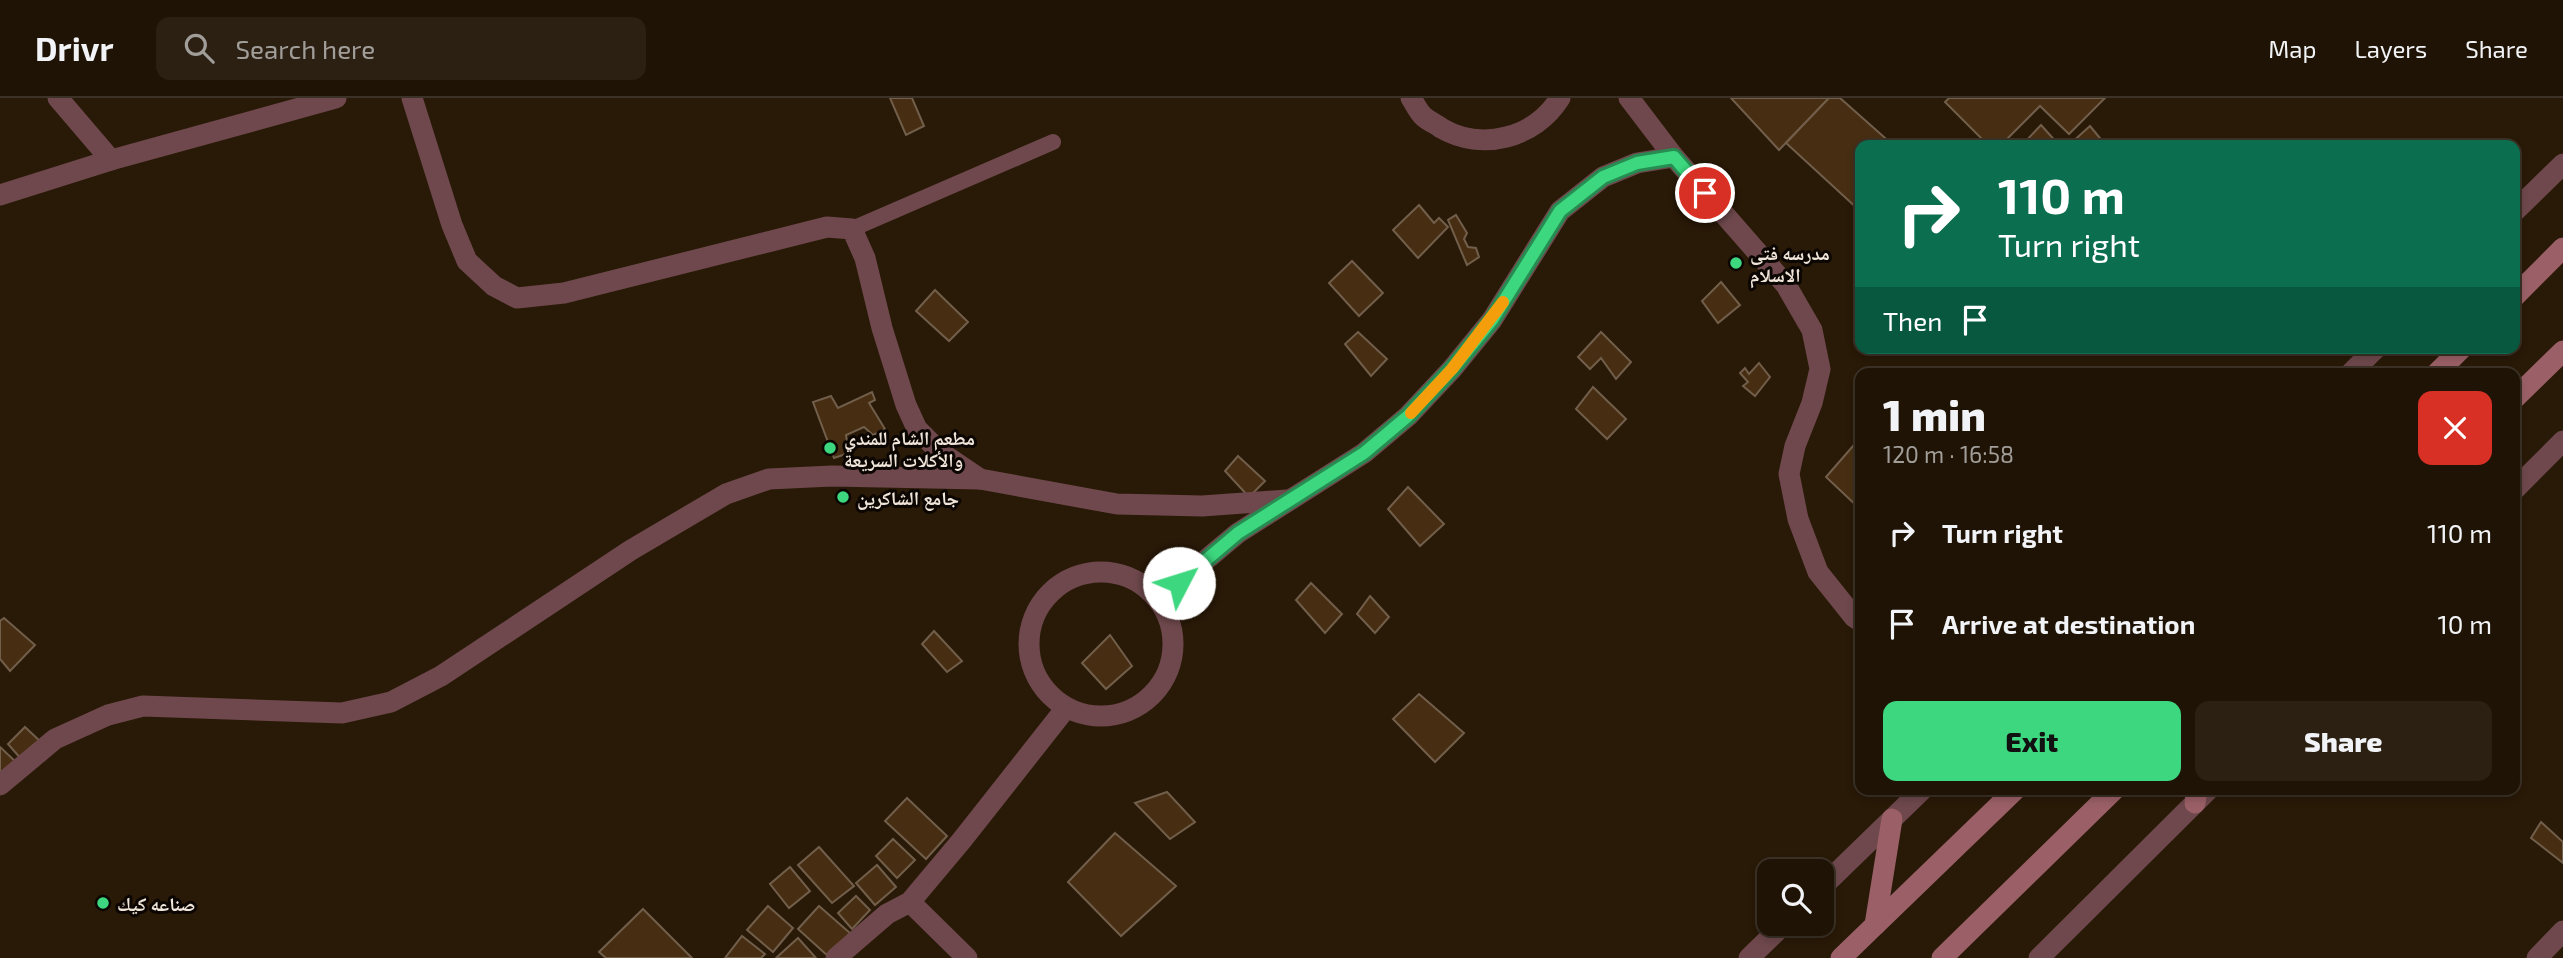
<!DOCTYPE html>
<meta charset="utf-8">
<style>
body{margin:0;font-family:"Exo 2","Noto Naskh Arabic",sans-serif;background:#2c2013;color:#f1f3f6;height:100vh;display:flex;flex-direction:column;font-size:26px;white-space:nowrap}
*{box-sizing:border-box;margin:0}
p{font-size:23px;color:#a19e9a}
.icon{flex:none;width:38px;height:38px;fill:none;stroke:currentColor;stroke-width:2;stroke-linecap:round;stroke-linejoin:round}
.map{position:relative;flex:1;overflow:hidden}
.details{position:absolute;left:1855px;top:270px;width:665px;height:427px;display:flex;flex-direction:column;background:#1f1305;border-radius:14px;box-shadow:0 4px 10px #0003,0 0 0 2px #3c3227}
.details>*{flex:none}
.banner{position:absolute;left:1855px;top:42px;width:665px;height:214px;border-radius:14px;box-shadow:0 4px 10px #0003,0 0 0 2px #3c3227;background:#0b6e4f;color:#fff;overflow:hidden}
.buttons{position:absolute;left:1757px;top:761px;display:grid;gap:14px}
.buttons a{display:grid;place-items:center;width:77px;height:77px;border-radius:14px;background:#1f1305;box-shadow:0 4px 10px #0003,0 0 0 2px #3c3227;font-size:35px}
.pin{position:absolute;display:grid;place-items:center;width:60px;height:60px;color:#fff;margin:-30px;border:4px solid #fff;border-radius:50%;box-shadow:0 2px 7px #0007}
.me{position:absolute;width:77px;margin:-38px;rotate:50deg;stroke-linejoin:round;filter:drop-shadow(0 0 5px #0008)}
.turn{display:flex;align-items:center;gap:24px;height:147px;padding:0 28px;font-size:32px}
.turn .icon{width:91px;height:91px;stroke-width:2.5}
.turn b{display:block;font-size:49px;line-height:60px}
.then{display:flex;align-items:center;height:66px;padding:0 28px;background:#0003;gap:14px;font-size:26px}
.round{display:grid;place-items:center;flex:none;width:74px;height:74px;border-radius:14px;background:#2c2013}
.overview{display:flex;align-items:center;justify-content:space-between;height:119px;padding:0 28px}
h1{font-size:42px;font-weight:800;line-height:52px}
.action{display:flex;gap:14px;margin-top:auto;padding:14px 28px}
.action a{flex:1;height:80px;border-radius:14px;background:#3cd77e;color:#111;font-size:28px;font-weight:800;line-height:80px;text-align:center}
.action a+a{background:#2c2013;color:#f1f3f6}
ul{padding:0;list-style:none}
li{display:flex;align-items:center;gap:21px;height:91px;padding:0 28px}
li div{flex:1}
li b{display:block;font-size:26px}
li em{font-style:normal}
header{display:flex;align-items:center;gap:42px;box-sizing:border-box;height:98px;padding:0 35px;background:#1f1305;border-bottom:2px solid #3c3227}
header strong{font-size:33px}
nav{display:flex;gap:38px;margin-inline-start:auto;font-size:24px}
.search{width:490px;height:63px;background:#2c2013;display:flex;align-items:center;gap:18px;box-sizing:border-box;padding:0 24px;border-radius:14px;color:#a19e9a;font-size:26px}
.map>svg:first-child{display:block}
.building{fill:#472e12;stroke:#715e4b;stroke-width:2}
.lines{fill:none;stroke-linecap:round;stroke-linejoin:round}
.lane{stroke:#6e484c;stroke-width:16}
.street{stroke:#6e484c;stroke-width:21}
.secondary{stroke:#9b6067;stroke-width:21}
.route-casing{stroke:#278c52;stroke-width:18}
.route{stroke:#3cd77e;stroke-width:12}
.slow{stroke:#f59e0b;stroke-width:12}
.poi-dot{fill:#3cd77e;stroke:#0c0602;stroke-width:2.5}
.labels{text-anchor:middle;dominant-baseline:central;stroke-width:6;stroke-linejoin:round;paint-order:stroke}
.poi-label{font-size:19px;font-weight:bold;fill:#f0e5da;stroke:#0c0602;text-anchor:start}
</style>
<header>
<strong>Drivr</strong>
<div class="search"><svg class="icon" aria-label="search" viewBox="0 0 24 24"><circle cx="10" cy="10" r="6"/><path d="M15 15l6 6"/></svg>Search here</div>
<nav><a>Map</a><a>Layers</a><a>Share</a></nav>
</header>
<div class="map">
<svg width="2563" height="860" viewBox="0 0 2563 860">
<rect width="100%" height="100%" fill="#291907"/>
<g class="building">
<path d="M 890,0 L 912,0 L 924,28 L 906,37 Z"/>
<path d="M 1731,0 L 1829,0 L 1779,52 Z"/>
<path d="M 1829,0 L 1840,0 L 1893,47 L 1860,47 L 1860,113 L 1786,45 Z"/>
<path d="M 1949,0 L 2105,0 L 2069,36 L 2040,8 L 2001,47 L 1988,47 L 1945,4 Z"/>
<path d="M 2041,27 L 2059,47 L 2022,47 Z"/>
<path d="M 2090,28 L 2104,45 L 2102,47 L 2071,47 L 2070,46 Z"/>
<path d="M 1419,107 L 1434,125 L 1439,120 L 1448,129 L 1418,160 L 1393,132 Z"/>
<path d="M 1456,117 L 1467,135 L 1464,141 L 1468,149 L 1476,150 L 1479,159 L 1467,167 L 1448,122 Z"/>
<path d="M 1352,163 L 1383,195 L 1359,218 L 1329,185 Z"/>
<path d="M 1721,184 L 1740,207 L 1718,225 L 1702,203 Z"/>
<path d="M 935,192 L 968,224 L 949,243 L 916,213 Z"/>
<path d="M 1358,234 L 1387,261 L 1371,278 L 1345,246 Z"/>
<path d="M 1601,234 L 1631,264 L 1616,281 L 1601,260 L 1590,271 L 1578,259 Z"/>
<path d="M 1759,265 L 1770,279 L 1755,298 L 1743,288 L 1748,284 L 1740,275 L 1745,270 L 1749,276 Z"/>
<path d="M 1593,289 L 1626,321 L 1607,341 L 1576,311 Z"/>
<path d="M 872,294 L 875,302 L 869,305 L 885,331 L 873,337 L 864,329 L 846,337 L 849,355 L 834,360 L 813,304 L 831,298 L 838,310 Z"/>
<path d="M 1860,340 L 1860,411 L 1826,379 Z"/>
<path d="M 1238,358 L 1265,383 L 1249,399 L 1225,373 Z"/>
<path d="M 1408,389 L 1444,426 L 1420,448 L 1388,411 Z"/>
<path d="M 1311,485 L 1342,516 L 1325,535 L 1296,502 Z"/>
<path d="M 1370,498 L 1389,519 L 1375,535 L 1357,516 Z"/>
<path d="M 4,520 L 35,547 L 10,573 L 0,561 L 0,523 Z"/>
<path d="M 934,533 L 962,563 L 947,574 L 922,546 Z"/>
<path d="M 1110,537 L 1132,568 L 1106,591 L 1082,565 Z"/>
<path d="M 1419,596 L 1464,635 L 1435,664 L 1393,621 Z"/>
<path d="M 25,629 L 42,645 L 22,662 L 8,646 Z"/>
<path d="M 0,649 L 17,665 L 0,681 Z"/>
<path d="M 1167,694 L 1195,724 L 1170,741 L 1135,705 Z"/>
<path d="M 907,700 L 947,738 L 926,761 L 885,723 Z"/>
<path d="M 2541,724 L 2563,744 L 2563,765 L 2531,740 Z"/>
<path d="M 1115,735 L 1176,788 L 1121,838 L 1068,784 Z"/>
<path d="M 893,741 L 915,762 L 897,780 L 876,758 Z"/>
<path d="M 819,749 L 854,788 L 832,805 L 798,767 Z"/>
<path d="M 877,767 L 896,789 L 875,807 L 856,785 Z"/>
<path d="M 790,769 L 810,793 L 789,810 L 770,786 Z"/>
<path d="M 856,798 L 870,812 L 852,831 L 838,815 Z"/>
<path d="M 768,808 L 793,830 L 773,854 L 747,832 Z"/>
<path d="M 819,808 L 850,835 L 829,859 L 798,831 Z"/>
<path d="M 643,811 L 692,860 L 606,860 L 599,854 Z"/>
<path d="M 742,838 L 765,856 L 761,860 L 725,860 Z"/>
<path d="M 798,840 L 816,860 L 776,860 Z"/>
</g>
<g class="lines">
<path class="lane" d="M 852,131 L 1053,44"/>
<g class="street">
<path d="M 58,0 L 111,62"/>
<path d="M 412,0 L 452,127 L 467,163 L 494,188 L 517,200 L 564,195 L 827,129 L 852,131 L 865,160 L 882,230 L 906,307 L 917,331 L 940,354 L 980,381 L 1117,406 L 1202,408 L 1287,402"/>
<path d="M 1411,0 C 1415,6 1418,13 1423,18 C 1428,23 1436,26 1441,30 C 1482,54 1535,40 1560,0"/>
<path d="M 1629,0 L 1674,59 L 1786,187 L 1812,232 L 1820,271 L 1812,305 L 1795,348 L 1789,376 L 1798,421 L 1818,474 L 1854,519 L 1860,523"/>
<path d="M 0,97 L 111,62 L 336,0"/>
<path d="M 2515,113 L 2563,66"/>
<path d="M 2351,275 L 2376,250"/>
<path d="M 2515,391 L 2563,343"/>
<circle cx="1101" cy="546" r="72"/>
<path d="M 1159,501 L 1238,435 L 1364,355 L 1408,318 L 1452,271 L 1492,222 L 1560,113 L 1603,79 L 1637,65 L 1674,59"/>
<path d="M 0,687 L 55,641 L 108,617 L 143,608 L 342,615 L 391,604 L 441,578 L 631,452 L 726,396 L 769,381 L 832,378 L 980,381"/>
<path d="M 1822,789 L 1923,691"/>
<path d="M 910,804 L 967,860"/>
<path d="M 836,860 L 887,816 L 910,804 L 962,742 L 1066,610"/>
<path d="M 1749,860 L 1784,826"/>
<path d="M 2039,860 L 2209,691"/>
<path d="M 2537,860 L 2563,833"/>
</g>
<g class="secondary">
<path d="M 2515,198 L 2563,150"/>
<path d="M 2437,275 L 2462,250"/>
<path d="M 2515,300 L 2563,253"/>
<path d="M 2195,705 L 2197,691"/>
<path d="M 1875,827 L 1892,721"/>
<path d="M 1841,860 L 2016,691"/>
<path d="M 1942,860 L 2115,691"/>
</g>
</g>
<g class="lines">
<g class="route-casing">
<path id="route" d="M 1179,485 L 1238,435 L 1364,355 L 1408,318 L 1452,271 L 1492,222 L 1560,113 L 1603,79 L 1637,65 L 1674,59 L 1705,95"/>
</g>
<use href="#route" class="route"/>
<path class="slow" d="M 1411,315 L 1452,271 L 1503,204"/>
</g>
<g class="poi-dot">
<circle cx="1736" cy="165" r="7"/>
<circle cx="830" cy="350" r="7"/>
<circle cx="843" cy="399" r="7"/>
<circle cx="103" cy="805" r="7"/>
</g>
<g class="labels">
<g class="poi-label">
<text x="1750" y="154">مدرسه فتى<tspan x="1750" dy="22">الاسلام</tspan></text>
<text x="844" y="339">مطعم الشام للمندي<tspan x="844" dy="22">والأكلات السريعة</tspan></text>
<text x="857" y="399">جامع الشاكرين</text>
<text x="117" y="805">صناعه كيك</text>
</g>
</g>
</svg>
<div class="buttons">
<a><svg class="icon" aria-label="search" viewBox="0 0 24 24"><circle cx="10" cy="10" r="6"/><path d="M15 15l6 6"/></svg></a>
</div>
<div class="pin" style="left:1705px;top:95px;background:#d93025"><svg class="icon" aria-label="arrive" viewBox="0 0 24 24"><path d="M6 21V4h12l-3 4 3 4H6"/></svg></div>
<svg class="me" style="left:1179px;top:485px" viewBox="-20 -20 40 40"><circle r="19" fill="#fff"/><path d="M0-13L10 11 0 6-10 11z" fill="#3cd77e"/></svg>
<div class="banner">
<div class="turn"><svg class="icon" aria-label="right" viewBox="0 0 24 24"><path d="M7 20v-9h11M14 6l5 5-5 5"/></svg><div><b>110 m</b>Turn right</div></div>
<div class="then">Then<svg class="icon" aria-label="arrive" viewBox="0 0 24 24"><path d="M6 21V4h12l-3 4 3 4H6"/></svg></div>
</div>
<section class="details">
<div class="overview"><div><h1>1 min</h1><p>120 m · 16:58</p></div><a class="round" style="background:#d93025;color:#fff"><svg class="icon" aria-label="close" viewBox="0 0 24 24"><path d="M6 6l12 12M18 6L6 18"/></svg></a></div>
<ul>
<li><svg class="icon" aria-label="right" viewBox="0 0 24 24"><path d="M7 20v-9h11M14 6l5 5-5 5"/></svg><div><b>Turn right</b></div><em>110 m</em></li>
<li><svg class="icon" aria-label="arrive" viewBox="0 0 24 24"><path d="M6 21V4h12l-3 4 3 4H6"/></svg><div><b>Arrive at destination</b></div><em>10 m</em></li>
</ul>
<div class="action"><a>Exit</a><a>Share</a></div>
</section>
</div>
